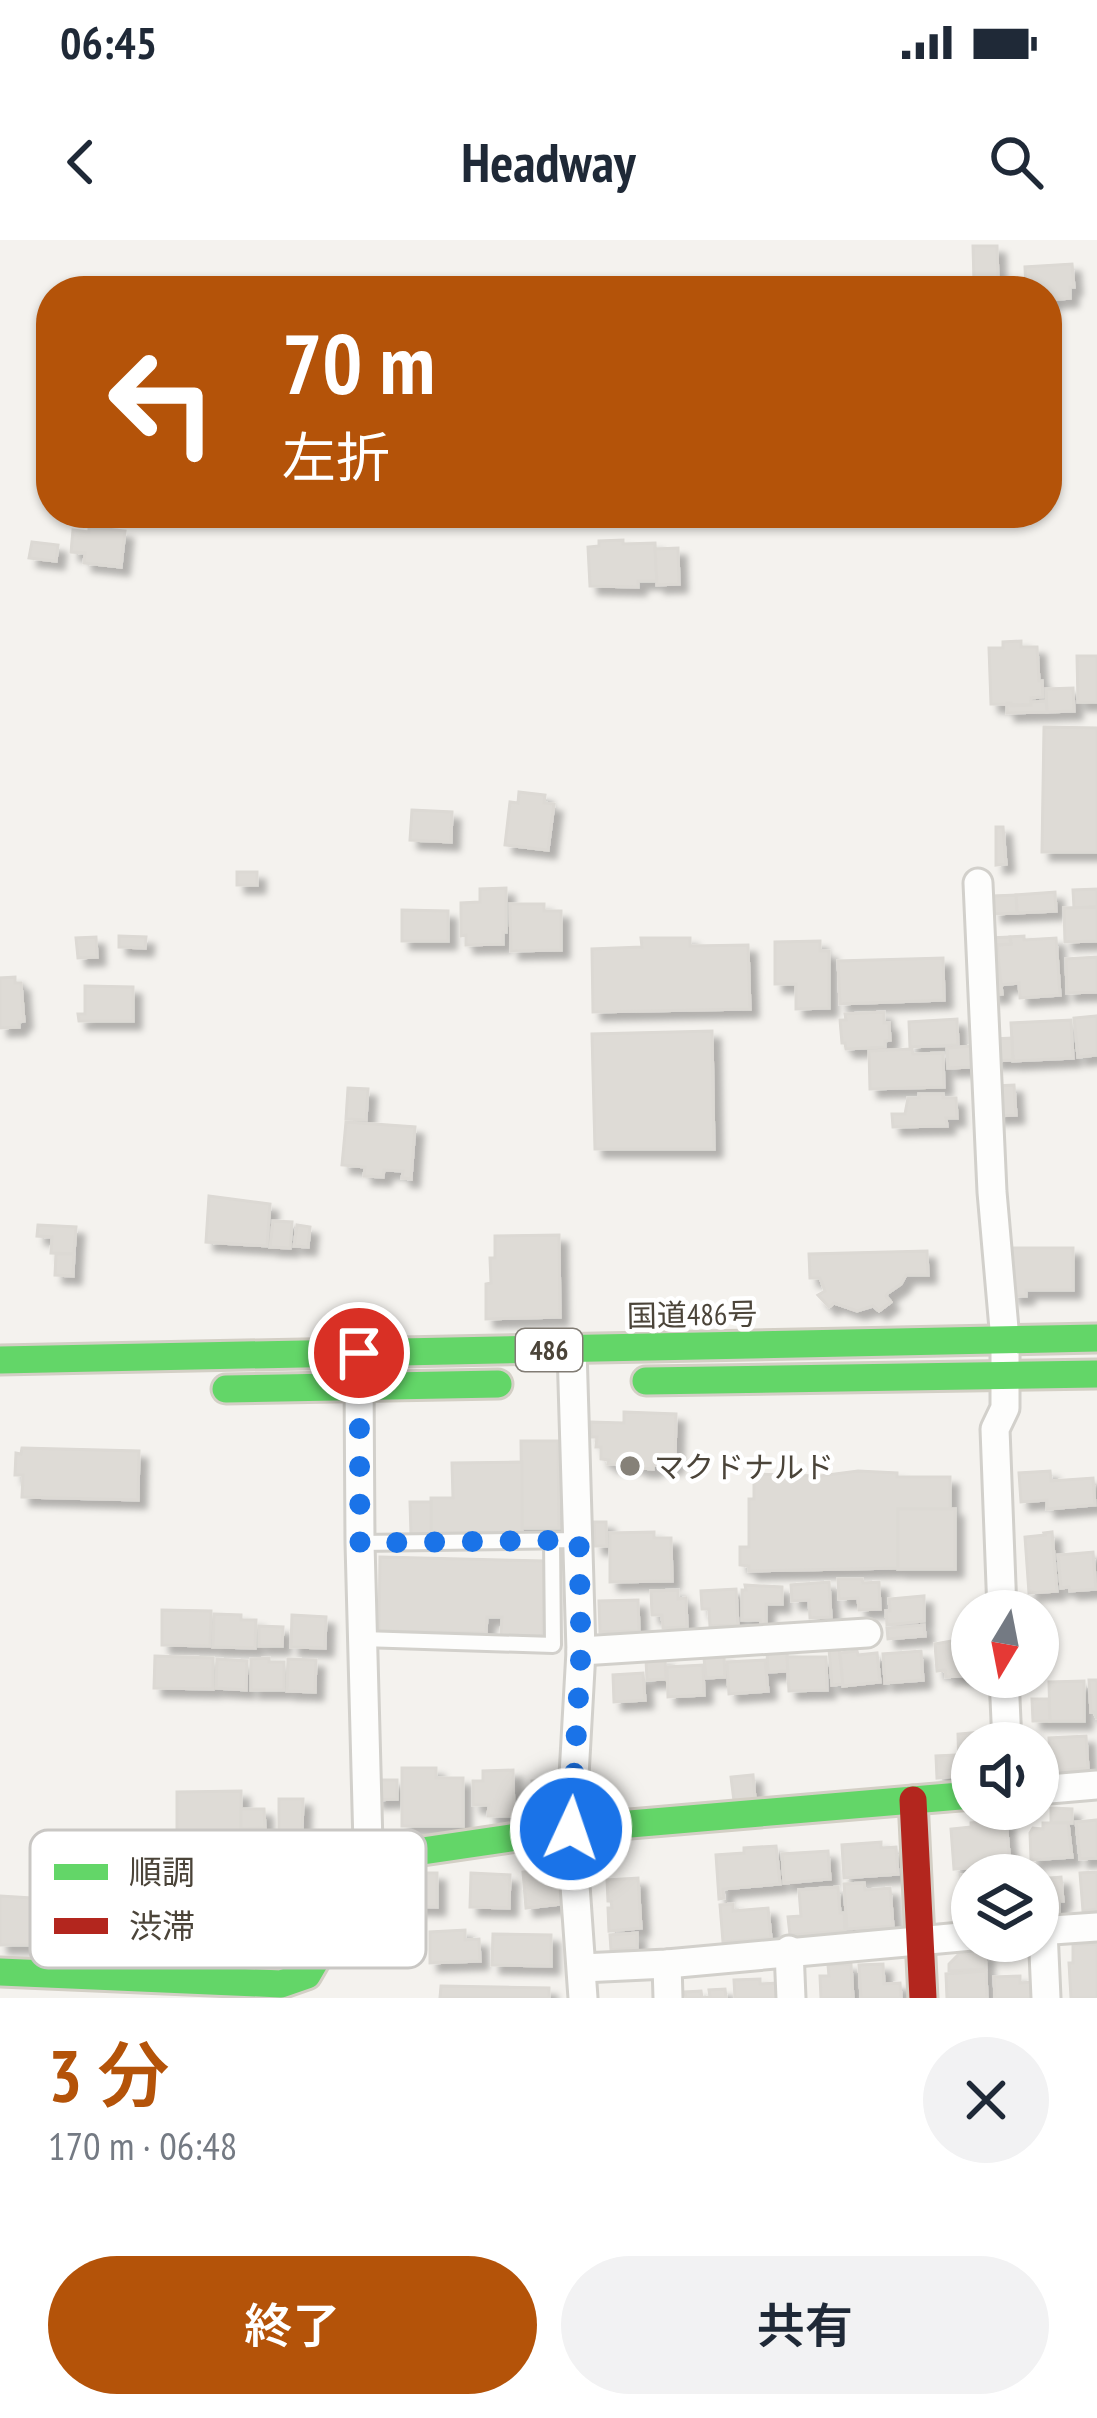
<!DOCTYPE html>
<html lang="ja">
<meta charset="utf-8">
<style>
body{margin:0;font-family:"PT Sans Narrow","Noto Sans JP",sans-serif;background:#f2f2f3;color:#1f2937;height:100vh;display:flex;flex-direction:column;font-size:45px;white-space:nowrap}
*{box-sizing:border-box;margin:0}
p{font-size:39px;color:#747a83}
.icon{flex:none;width:66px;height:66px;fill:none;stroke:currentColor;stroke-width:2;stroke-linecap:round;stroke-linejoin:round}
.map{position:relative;height:1758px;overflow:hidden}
.sheet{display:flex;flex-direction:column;background:#fff;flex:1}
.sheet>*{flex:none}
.guide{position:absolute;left:36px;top:36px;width:1026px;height:252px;border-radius:48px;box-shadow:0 3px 9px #0004;background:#b45309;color:#fff;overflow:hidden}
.needle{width:78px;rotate:190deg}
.buttons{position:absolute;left:951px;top:1350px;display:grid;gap:24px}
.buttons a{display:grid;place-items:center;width:108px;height:108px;border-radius:50%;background:#fff;box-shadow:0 3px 9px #0004;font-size:60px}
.pin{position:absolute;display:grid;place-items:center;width:102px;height:102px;color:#fff;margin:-51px;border:6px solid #fff;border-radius:50%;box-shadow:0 3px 12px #0007}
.me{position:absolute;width:132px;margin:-66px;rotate:3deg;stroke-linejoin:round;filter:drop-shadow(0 0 9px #0008)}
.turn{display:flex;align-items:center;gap:42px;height:252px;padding:0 48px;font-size:54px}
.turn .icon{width:156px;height:156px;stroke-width:2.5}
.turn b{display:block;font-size:84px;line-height:102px}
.round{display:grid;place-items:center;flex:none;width:126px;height:126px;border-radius:63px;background:#f2f2f3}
.summary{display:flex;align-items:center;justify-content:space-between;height:204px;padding:0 48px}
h1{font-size:72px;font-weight:600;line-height:90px;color:#b45309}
.action{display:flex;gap:24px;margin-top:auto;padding:24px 48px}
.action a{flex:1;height:138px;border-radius:72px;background:#b45309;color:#fff;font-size:48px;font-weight:600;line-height:138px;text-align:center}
.action a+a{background:#f2f2f3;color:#1f2937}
.status{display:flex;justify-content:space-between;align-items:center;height:84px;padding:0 60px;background:#fff;direction:ltr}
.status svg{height:33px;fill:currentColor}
header{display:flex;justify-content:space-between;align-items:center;height:156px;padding:0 48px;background:#fff;font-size:54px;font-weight:600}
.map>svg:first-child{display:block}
.building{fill:#dedbd6;stroke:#dcd9d4;stroke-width:3;filter:url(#shadow)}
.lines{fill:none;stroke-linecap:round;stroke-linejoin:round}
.lane-casing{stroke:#d2d0cb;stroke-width:20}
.street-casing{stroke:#d2d0cb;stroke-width:33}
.fast-casing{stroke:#d3cfc5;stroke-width:33}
.jam-casing{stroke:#d3cfc5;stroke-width:33}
.lane{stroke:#fdfdfc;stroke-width:14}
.street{stroke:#fdfdfc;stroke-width:27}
.fast{stroke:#63d668;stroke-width:27}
.jam{stroke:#b3261e;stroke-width:27}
.route{stroke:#1a73e8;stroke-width:21;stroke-dasharray:0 37.8}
.poi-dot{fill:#868178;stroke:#fff;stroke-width:4.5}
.labels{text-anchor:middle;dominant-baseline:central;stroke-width:9;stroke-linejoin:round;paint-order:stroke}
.shield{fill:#fff;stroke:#817c74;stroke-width:3}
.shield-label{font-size:27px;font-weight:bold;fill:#4b4439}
.street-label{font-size:30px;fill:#4b4439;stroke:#fff}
.poi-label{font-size:30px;fill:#4b4439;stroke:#fff;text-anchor:start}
.key{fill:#fff;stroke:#c9c7c4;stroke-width:3}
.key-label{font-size:33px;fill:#4b4439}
</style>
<div class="status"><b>06:45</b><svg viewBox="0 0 49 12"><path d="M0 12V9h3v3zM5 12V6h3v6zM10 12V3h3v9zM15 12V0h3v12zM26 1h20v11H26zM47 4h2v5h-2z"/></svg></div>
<header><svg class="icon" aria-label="back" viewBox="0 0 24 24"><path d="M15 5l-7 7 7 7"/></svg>Headway<svg class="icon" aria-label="search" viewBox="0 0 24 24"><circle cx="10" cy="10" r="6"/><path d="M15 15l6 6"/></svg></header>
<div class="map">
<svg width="1097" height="1758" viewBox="0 0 1097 1758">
<defs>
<filter id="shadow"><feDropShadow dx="8" dy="8" stdDeviation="3" flood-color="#0004"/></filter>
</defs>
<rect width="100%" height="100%" fill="#f4f2ee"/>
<g class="building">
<path d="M 973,6 L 997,6 L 998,41 L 974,42 Z"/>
<path d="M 1072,24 L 1074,47 L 1070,47 L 1070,58 L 1047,60 L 1047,51 L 1026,51 L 1025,27 Z"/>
<path d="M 89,287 L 125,291 L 121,327 L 84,323 L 85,313 L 71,312 L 73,290 L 89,292 Z"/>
<path d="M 623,300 L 623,304 L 655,303 L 657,341 L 638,341 L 638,347 L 590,346 L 588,307 L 599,306 L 599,301 Z"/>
<path d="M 32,302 L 58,305 L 56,321 L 29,318 Z"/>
<path d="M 678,308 L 679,344 L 657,345 L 655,309 Z"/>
<path d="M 1021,401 L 1021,407 L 1037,407 L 1039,441 L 1042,441 L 1043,457 L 1031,458 L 1031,465 L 991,464 L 989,408 L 1003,408 L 1003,402 Z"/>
<path d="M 1077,416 L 1097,416 L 1097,462 L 1078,462 Z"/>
<path d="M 1073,448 L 1074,471 L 1047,472 L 1046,449 Z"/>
<path d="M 1046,461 L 1047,472 L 1007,473 L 1007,463 L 1011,463 L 1011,466 L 1031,465 L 1031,462 Z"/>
<path d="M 1044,487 L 1097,488 L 1097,612 L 1042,612 Z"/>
<path d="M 519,552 L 545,555 L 544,563 L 554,564 L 548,610 L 505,605 L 510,562 L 518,563 Z"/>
<path d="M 412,570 L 452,572 L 451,602 L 410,600 Z"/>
<path d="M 996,587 L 1003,587 L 1006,624 L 996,625 Z"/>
<rect x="237" y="632" width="20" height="13"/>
<path d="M 506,648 L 506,692 L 503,692 L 503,704 L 466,705 L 466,695 L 461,696 L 461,663 L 480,662 L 480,649 Z"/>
<path d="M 1097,649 L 1097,667 L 1074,668 L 1073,650 Z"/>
<path d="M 1055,652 L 1056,671 L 1017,673 L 1016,655 Z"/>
<path d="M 1016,655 L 1017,673 L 994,674 L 993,656 Z"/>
<path d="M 510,664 L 544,664 L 544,671 L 561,671 L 561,710 L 511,711 Z"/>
<path d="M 1097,667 L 1097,701 L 1065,702 L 1064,668 Z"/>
<path d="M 402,670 L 448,671 L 448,701 L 402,701 Z"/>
<path d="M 119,696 L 146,697 L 145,708 L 119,707 Z"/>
<path d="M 1024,696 L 1024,700 L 1056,698 L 1060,755 L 1020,758 L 1019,743 L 999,745 L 997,705 L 1011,704 L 1010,697 Z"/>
<path d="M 96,697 L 97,717 L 78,718 L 76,698 Z"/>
<path d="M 1010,697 L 1011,704 L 997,705 L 1002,754 L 991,755 L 988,698 Z"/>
<path d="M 641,698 L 690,698 L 690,706 L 748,705 L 750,769 L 593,772 L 592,709 L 642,707 Z"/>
<path d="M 820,701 L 820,711 L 829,711 L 829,768 L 796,769 L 796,744 L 775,744 L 775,702 Z"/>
<path d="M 1097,717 L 1097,752 L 1067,753 L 1066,719 Z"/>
<path d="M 943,718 L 944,760 L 840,764 L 838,721 Z"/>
<path d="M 15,737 L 15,743 L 21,743 L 24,781 L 19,782 L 19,787 L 0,788 L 0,738 Z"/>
<path d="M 85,746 L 133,747 L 133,781 L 79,781 L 78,774 L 85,774 Z"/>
<path d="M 884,772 L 884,783 L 889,783 L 890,800 L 885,801 L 885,807 L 846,809 L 845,803 L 842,803 L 840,780 L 846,780 L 845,774 Z"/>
<path d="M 1097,776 L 1097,815 L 1078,817 L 1074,778 Z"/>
<path d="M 957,779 L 958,805 L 910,807 L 909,782 Z"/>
<path d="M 1071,780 L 1073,818 L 1013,821 L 1011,783 Z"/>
<path d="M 712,791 L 714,909 L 595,909 L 592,794 Z"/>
<path d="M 1012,798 L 1013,820 L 993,821 L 992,799 Z"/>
<path d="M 973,806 L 974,827 L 948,828 L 947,808 Z"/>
<path d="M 912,809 L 913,814 L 943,813 L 944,847 L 870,849 L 869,811 Z"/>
<path d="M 1014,845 L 1016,875 L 995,876 L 994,846 Z"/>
<path d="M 348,848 L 368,849 L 366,880 L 346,879 Z"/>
<path d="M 919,854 L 943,854 L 943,858 L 956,858 L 957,878 L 946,878 L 947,886 L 893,887 L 892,874 L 905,874 L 908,858 L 919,858 Z"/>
<path d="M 346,882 L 415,887 L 411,939 L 402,938 L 403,931 L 384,930 L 383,937 L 364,936 L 365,927 L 342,925 Z"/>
<path d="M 209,956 L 270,964 L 267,1006 L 206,1002 Z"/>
<path d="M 273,981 L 292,982 L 290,1008 L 270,1007 Z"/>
<path d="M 38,985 L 76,987 L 74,1014 L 51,1013 L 52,997 L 37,996 Z"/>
<path d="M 297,985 L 310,987 L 308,1007 L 294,1006 Z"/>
<path d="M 559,995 L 560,1077 L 486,1079 L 486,1044 L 491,1043 L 490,1018 L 495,1018 L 495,996 Z"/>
<path d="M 1007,1008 L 1073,1008 L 1073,1050 L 1026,1050 L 1026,1056 L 1012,1056 Z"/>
<path d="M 927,1011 L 928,1035 L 906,1035 L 901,1044 L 888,1053 L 886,1056 L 891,1062 L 879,1071 L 873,1066 L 857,1071 L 834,1063 L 829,1067 L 818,1055 L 825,1051 L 820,1038 L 810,1038 L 809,1014 Z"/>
<path d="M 56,1014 L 74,1014 L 73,1036 L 55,1035 Z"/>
<path d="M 624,1172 L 676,1174 L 675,1226 L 653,1225 L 653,1229 L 639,1228 L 639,1225 L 608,1224 L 609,1220 L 601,1219 L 601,1207 L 596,1207 L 597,1197 L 591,1197 L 591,1182 L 624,1183 Z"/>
<path d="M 521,1201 L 558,1201 L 559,1288 L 522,1288 Z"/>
<path d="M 22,1208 L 139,1211 L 138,1260 L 22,1257 L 23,1235 L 15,1235 L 16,1213 L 21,1214 Z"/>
<path d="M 522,1222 L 522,1292 L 431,1293 L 431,1258 L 453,1258 L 452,1223 Z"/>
<path d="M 858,1231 L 897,1233 L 897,1237 L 950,1237 L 950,1269 L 898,1269 L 898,1328 L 749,1331 L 749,1326 L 740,1325 L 740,1307 L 749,1307 L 749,1259 L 754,1259 L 754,1234 L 820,1236 Z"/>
<path d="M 1050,1231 L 1051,1241 L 1093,1238 L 1095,1265 L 1047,1269 L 1047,1260 L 1021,1262 L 1019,1233 Z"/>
<path d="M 410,1262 L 431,1262 L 431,1293 L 411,1294 Z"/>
<rect x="898" y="1269" width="57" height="60"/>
<path d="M 594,1282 L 606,1282 L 607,1306 L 595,1306 Z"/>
<path d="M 654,1292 L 654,1298 L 671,1298 L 672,1341 L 610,1342 L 610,1293 Z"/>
<path d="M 1052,1292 L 1057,1351 L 1029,1353 L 1025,1297 L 1045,1295 L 1044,1293 Z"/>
<path d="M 1093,1312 L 1096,1349 L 1070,1351 L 1069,1347 L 1061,1348 L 1058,1315 Z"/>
<path d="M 380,1317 L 544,1321 L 543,1396 L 501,1395 L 502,1377 L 487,1377 L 486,1393 L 379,1391 Z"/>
<path d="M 838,1339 L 862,1339 L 863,1343 L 879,1342 L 880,1369 L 859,1370 L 858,1358 L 839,1359 Z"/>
<path d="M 829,1342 L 831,1377 L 810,1378 L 809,1360 L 792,1361 L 791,1345 Z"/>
<path d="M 745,1345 L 782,1347 L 782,1364 L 766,1364 L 766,1384 L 761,1384 L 760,1380 L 742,1380 L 742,1350 L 746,1350 Z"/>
<path d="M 736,1349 L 738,1385 L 710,1386 L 709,1369 L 702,1369 L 701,1351 Z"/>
<path d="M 678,1350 L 678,1359 L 686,1358 L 687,1387 L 663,1388 L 662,1375 L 652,1375 L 651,1351 Z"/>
<path d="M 924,1356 L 924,1381 L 887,1385 L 886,1371 L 890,1371 L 889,1359 Z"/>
<path d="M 638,1360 L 639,1391 L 600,1392 L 599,1361 Z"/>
<path d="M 162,1370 L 211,1371 L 210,1406 L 162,1405 Z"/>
<path d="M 214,1374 L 241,1375 L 241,1380 L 256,1380 L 255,1408 L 213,1407 Z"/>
<path d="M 292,1375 L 326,1377 L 325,1408 L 291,1407 Z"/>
<path d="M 924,1385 L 925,1396 L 888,1399 L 887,1388 Z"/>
<path d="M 259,1386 L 283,1387 L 282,1406 L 259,1406 Z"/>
<path d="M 968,1398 L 968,1405 L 972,1404 L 972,1435 L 946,1437 L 945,1430 L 937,1431 L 935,1404 Z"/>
<path d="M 839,1408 L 843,1444 L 832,1445 L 829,1409 Z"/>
<path d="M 787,1411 L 788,1431 L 768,1432 L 767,1412 Z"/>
<path d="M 857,1411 L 858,1415 L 877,1413 L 880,1442 L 843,1446 L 840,1413 Z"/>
<path d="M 921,1411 L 923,1440 L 885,1443 L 883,1414 Z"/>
<path d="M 155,1416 L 213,1418 L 213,1449 L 154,1448 Z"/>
<path d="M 724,1416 L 725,1437 L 706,1438 L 704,1418 Z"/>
<path d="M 787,1417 L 826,1417 L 827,1450 L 789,1451 Z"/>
<path d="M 269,1418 L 269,1422 L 284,1422 L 284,1450 L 251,1450 L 251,1419 Z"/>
<path d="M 217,1419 L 247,1421 L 246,1450 L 216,1448 Z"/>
<path d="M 288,1419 L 316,1420 L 315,1452 L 287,1451 Z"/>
<path d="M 665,1419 L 666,1439 L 647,1440 L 646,1420 Z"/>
<path d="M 765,1420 L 768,1451 L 729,1454 L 727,1422 Z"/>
<path d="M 703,1425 L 704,1455 L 668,1457 L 667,1427 Z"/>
<path d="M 643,1433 L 645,1460 L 614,1462 L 613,1435 Z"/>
<path d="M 1089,1440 L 1097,1440 L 1097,1479 L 1094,1472 L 1091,1472 Z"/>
<path d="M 1084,1441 L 1084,1481 L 1050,1481 L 1049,1442 Z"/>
<path d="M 1032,1459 L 1049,1459 L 1050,1481 L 1033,1481 Z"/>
<path d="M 981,1492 L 982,1497 L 1001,1495 L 1002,1503 L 972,1503 L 972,1529 L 959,1530 L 958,1494 Z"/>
<path d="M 1086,1496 L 1088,1528 L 1051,1531 L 1049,1498 Z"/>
<path d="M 955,1515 L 956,1536 L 937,1538 L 936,1516 Z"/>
<path d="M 402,1528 L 436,1528 L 436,1538 L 463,1538 L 463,1586 L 402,1586 Z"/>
<path d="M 513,1530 L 514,1576 L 488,1576 L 489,1565 L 473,1565 L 473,1541 L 483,1541 L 483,1531 Z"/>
<path d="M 753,1535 L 755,1559 L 734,1561 L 731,1537 Z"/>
<path d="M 375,1540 L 397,1540 L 397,1559 L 375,1560 Z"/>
<path d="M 532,1541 L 560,1541 L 561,1569 L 533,1569 Z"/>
<path d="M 241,1551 L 241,1594 L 177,1594 L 177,1552 Z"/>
<path d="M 279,1559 L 303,1559 L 302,1595 L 279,1595 Z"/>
<path d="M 1051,1568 L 1072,1569 L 1072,1583 L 1051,1583 Z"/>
<path d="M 241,1569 L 264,1569 L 265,1588 L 241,1589 Z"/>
<path d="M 1006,1580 L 1010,1624 L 954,1629 L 951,1589 L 971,1587 L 971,1583 Z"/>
<path d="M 1097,1580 L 1097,1618 L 1080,1619 L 1076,1582 Z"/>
<path d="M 1043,1583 L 1068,1583 L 1072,1617 L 1031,1620 L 1030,1593 L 1033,1588 L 1043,1589 Z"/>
<path d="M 881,1602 L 881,1608 L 896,1607 L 898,1634 L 844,1638 L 842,1605 Z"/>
<path d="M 776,1606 L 780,1644 L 723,1649 L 724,1658 L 719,1659 L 716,1615 L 744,1613 L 744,1608 Z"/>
<path d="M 828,1611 L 830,1639 L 784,1643 L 782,1614 Z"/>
<path d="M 554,1626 L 555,1638 L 560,1637 L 562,1664 L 526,1668 L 523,1632 L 533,1631 L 532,1628 Z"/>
<path d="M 1008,1631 L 1008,1635 L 972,1635 L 972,1681 L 966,1681 L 962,1635 Z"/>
<path d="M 1097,1632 L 1097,1669 L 1083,1671 L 1080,1633 Z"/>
<path d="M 413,1633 L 437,1633 L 437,1667 L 394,1666 L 395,1636 L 413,1637 Z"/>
<path d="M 471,1633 L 510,1635 L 509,1668 L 470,1667 Z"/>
<path d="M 1061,1637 L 1063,1661 L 1059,1661 L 1059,1673 L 1038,1675 L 1038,1639 Z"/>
<path d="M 638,1638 L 641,1688 L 609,1691 L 608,1668 L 612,1668 L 611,1661 L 608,1661 L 607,1640 Z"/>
<path d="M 864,1643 L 865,1650 L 890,1648 L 893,1686 L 847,1689 L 844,1644 Z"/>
<path d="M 838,1647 L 840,1673 L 844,1673 L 845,1691 L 790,1695 L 788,1677 L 801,1676 L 799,1650 Z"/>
<path d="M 0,1656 L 47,1659 L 44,1705 L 0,1705 Z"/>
<path d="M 733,1664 L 733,1671 L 768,1668 L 771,1698 L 723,1702 L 720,1665 Z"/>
<path d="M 465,1690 L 465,1700 L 479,1699 L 480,1721 L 430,1723 L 430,1692 Z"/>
<path d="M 637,1693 L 637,1708 L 611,1710 L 610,1695 Z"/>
<path d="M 493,1694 L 551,1695 L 551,1726 L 492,1725 Z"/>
<path d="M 1097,1704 L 1097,1758 L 1071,1758 L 1069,1723 L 1073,1723 L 1073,1705 Z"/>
<path d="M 985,1712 L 986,1729 L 949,1731 L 949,1724 L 959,1714 Z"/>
<path d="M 851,1724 L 853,1758 L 821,1758 L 820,1736 L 829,1736 L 828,1725 Z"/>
<path d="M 883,1724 L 884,1744 L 900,1743 L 901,1758 L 861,1758 L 859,1725 Z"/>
<path d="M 986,1731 L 987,1758 L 947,1758 L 946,1734 Z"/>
<path d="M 1020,1736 L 1020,1743 L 1032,1742 L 1033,1758 L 995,1758 L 994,1737 Z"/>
<path d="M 760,1739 L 760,1744 L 777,1743 L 778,1758 L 735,1758 L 734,1740 Z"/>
<path d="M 441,1746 L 549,1748 L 549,1758 L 440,1758 Z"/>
<path d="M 725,1749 L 726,1758 L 686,1758 L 685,1752 L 701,1751 L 702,1758 L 710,1757 L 709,1750 Z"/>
</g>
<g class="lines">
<g class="lane-casing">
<g id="lane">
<path d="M 360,1303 L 579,1300"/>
<path d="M 362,1399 L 553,1405 L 552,1300"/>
</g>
</g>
<g class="street-casing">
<g id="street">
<path d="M 978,643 L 992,952 L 1005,1100 L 1005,1168 L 995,1189 L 1002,1371"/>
<path d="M 572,1109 L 581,1411 L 571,1589 L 583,1758"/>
<path d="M 359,1135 L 360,1303 L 368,1605 L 375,1618"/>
<path d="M 581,1411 L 867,1393"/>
<path d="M 1004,1437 L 1007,1503"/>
<path d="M 1038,1550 L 1097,1545"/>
<path d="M 1043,1690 L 1046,1758"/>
<path d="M 1038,1691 L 1097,1687"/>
<path d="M 789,1710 L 791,1758"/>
<path d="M 667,1724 L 668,1758"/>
<path d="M 582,1728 L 667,1724 L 972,1696"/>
</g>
</g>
<g class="fast-casing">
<g id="fast">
<path d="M 0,1120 L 1097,1098"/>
<path d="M 646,1141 L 1097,1134"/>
<path d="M 226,1149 L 498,1144"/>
<path d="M 0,1732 L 281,1744 L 307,1735 L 375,1618 L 571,1589 L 972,1555"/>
</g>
</g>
<g class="jam-casing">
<path id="jam" d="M 913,1560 L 923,1758"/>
</g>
<use href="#lane" class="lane"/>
<use href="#street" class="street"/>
<use href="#fast" class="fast"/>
<use href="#jam" class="jam"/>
</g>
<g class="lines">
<path class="route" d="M 359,1113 L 360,1303 L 579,1300 L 581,1411 L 571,1589"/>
</g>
<circle class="poi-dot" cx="630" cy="1226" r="12"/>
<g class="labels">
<rect class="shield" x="516" y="1089" width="66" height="42" rx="9"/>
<g class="shield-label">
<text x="549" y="1110">486</text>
</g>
<g class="street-label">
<text transform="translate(692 1074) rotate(-1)">国道486号</text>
</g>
<g class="poi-label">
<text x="654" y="1226">マクドナルド</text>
</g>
</g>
<rect x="30" y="1590" width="396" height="138" rx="18" class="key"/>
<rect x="54" y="1624" width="54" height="16" fill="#63d668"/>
<rect x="54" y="1678" width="54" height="16" fill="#b3261e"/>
<g class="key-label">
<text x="129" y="1644">順調</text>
<text x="129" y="1698">渋滞</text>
</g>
</svg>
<div class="buttons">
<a><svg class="needle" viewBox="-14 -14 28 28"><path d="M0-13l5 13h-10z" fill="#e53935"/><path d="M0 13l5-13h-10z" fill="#747a83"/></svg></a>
<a><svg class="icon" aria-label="sound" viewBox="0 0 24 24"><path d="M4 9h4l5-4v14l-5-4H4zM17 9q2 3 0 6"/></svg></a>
<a><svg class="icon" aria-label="layers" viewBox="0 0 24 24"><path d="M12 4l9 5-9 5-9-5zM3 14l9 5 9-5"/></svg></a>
</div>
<div class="pin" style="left:359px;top:1113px;background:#d93025"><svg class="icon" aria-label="arrive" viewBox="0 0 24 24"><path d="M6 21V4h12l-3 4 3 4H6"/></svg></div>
<svg class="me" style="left:571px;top:1589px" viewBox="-20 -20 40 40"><circle r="17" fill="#1a73e8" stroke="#fff" stroke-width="3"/><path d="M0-11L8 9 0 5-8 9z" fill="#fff"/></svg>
<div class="guide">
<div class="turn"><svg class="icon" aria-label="left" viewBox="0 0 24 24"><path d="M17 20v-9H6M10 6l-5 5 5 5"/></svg><div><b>70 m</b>左折</div></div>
</div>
</div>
<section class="sheet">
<div class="summary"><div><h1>3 分</h1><p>170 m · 06:48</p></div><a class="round"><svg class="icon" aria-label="close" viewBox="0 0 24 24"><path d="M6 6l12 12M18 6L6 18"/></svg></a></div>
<div class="action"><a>終了</a><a>共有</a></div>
</section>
